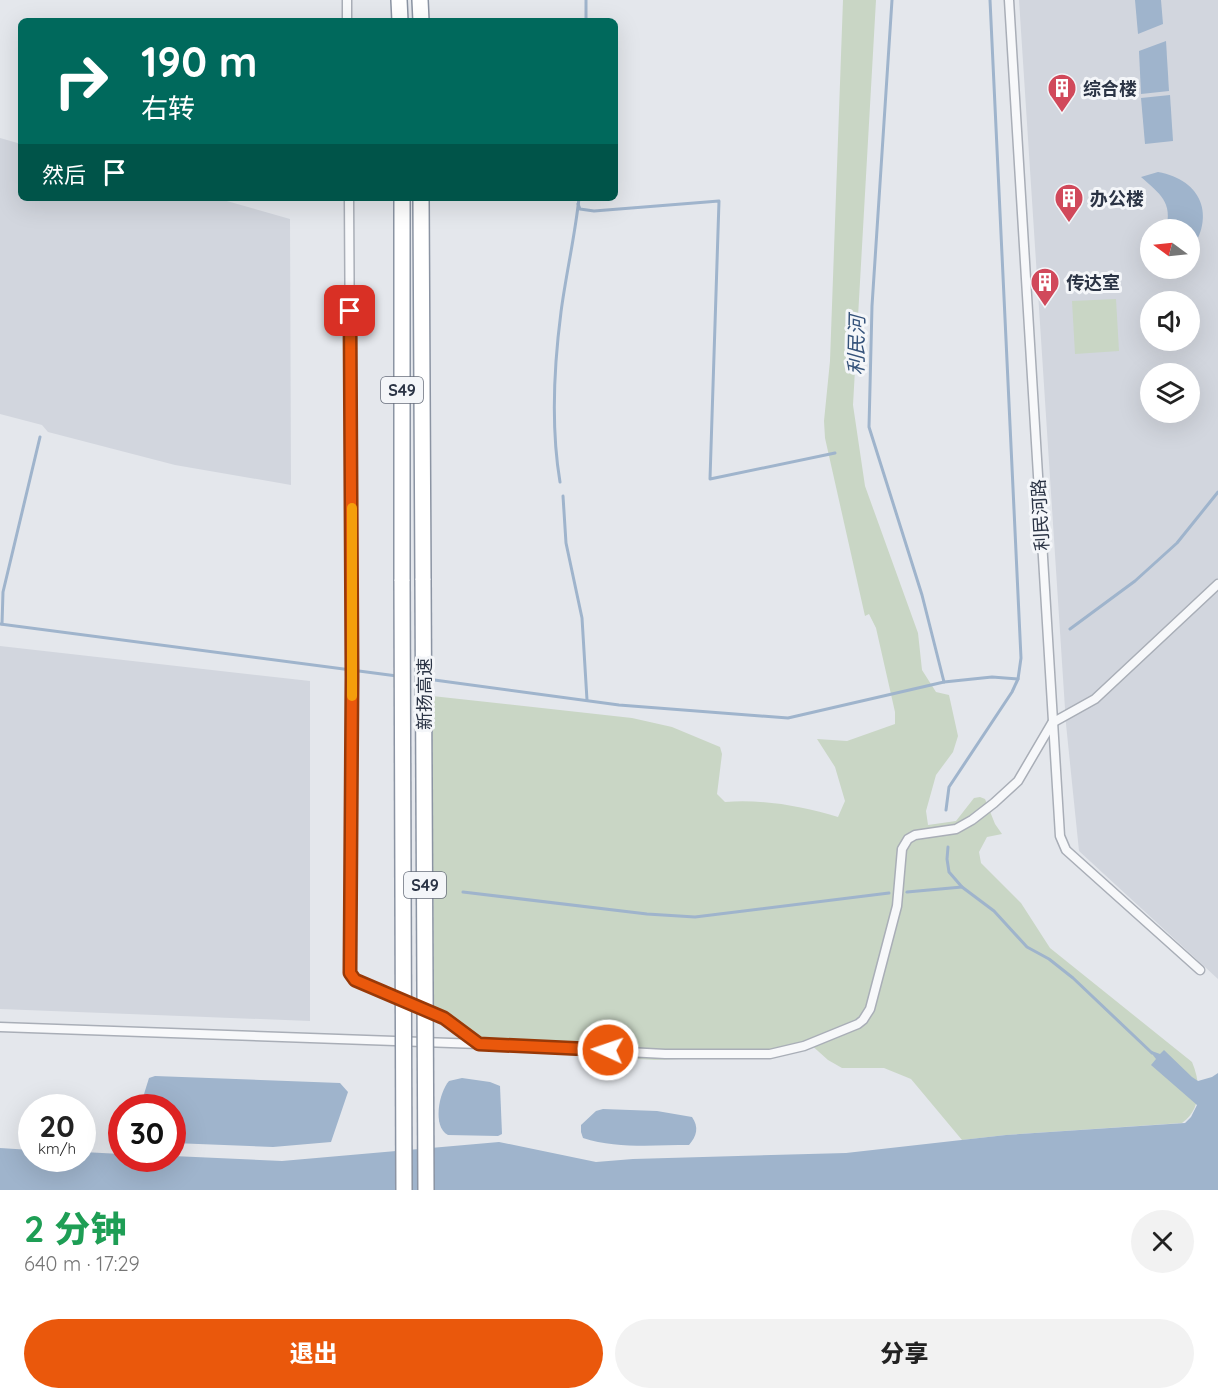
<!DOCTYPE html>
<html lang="zh">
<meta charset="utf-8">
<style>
body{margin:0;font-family:Quicksand,"Noto Sans SC",sans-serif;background:#f2f2f2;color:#222;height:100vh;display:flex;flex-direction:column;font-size:22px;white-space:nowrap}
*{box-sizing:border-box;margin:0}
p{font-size:20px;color:#767676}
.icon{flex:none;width:33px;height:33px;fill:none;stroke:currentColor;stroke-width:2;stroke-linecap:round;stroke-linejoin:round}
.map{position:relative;height:1190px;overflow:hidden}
.sheet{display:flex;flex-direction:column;background:#fff;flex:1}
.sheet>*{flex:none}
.hud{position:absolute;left:18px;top:18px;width:600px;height:183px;border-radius:9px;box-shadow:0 6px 24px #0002;background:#00695c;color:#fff;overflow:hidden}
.needle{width:39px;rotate:285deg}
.controls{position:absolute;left:1140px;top:219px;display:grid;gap:12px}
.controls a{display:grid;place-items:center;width:60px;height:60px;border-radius:50%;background:#fff;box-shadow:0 6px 24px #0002;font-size:30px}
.speed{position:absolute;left:18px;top:1094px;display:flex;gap:12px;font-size:30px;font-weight:700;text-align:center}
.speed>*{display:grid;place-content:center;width:78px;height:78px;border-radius:50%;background:#fff;box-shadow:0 6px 24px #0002;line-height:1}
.speed small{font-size:15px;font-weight:400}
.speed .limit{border:9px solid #d22;background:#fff;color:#111}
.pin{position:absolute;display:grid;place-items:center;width:51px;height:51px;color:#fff;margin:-26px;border-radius:12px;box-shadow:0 3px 9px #0006}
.me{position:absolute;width:66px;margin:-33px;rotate:273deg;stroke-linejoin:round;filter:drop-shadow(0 0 4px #0008)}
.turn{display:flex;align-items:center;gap:21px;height:126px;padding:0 24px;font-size:27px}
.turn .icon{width:78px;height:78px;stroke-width:2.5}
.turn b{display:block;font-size:42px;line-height:51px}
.then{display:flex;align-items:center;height:57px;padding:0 24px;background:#0003;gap:12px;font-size:22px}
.round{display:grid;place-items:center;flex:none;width:63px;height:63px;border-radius:32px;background:#f2f2f2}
.head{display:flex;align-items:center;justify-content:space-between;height:102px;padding:0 24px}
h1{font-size:36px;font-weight:800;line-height:45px;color:#1e9e55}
.action{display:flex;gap:12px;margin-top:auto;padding:12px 24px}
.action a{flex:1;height:69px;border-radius:36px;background:#ea580c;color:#fff;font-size:24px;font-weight:800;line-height:69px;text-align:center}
.action a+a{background:#f2f2f2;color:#222}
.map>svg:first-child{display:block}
.built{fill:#d2d6de;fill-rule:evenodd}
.green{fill:#c9d6c5}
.water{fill:#9fb4cc}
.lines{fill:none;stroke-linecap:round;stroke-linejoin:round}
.stream{stroke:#9fb4cc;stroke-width:3}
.minor-casing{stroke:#a9aeb7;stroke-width:11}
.motorway-casing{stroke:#8b94a3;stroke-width:18}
.minor{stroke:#f7f8fa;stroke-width:8}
.motorway{stroke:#fff;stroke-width:15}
.motorway-bridge-casing{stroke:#8b94a3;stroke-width:18;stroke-linecap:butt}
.motorway-bridge{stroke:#fff;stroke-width:15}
.route-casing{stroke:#983908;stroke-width:15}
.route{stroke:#ea580c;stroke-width:10}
.slow{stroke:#f59e0b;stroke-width:10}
.labels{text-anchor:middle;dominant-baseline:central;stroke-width:6;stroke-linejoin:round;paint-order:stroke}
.shield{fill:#f4f6f9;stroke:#676e7b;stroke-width:1.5}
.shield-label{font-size:16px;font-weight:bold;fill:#2b3445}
.poi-label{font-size:18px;font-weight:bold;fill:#2b3445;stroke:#f4f6f9;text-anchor:start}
.street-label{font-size:18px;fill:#2b3445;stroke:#f4f6f9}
.water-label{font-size:20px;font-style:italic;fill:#34527a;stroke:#f4f6f9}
</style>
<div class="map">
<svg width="1218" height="1190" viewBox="0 0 1218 1190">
<rect width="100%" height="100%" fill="#e4e7ec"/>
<g class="built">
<path d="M 1019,0 L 1218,0 L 1218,979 L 1079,851 L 1066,724 ZM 1150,230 L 1190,230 L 1190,268 L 1150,268 ZM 1150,302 L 1190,302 L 1190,340 L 1150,340 ZM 1150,374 L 1190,374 L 1190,412 L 1150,412 Z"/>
<path d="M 0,138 L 21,144 L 21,198 L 216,198 L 290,219 L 291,485 L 175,465 L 48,432 L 42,425 L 0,414 Z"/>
<path d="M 0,646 L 310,681 L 310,1021 L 0,1009 Z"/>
</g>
<g class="green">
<path d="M 843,0 L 876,0 L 853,405 L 865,486 L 918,633 L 922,670 L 936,692 L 949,695 L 958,736 L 953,752 L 936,775 L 926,811 L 928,825 L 956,821 L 974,798 L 980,797 L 985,799 L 995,824 L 1002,834 L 987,837 L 979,852 L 981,863 L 1021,903 L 1050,948 L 1192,1062 C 1201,1083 1202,1109 1182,1123 L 1006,1135 L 962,1140 L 911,1079 L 884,1068 L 842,1068 L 828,1060 L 809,1043 L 732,1057 L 655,1060 L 477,1050 L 437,1020 L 434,1006 L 432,696 L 632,718 L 672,727 L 720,747 L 722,754 L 717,794 L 725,802 C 762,799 802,806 838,817 L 845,801 L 835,767 L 817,739 L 847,741 L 895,724 L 895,712 L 876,628 L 869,614 L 865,616 L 825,438 L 824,421 L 830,361 Z"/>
<path d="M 1116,299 L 1119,351 L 1075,354 L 1072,301 Z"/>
</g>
<g class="water">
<path d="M 1135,0 L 1161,0 L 1163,24 L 1138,34 Z"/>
<path d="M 1166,41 L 1169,91 L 1141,94 L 1139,51 Z"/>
<path d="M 1170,95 L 1173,141 L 1145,144 L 1141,98 Z"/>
<path d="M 1158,172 C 1202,180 1216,216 1190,252 L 1190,230 L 1166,229 C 1173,202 1160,194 1141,177 Z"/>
<path d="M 1149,1050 L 1160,1054 L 1164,1050 L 1192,1077 L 1198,1081 L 1212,1077 L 1218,1073 L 1218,1190 L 0,1190 L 0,1148 L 31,1150 L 32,1158 L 82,1158 L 83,1152 L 121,1154 L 122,1158 L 172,1158 L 173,1156 L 282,1161 L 499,1142 L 596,1162 L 633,1159 L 846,1153 L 1006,1135 L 1185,1123 L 1191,1117 L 1197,1105 L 1151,1065 L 1156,1059 Z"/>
<path d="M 155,1076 L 340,1083 L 348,1092 L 331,1142 L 273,1147 L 173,1143 L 172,1107 L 140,1107 L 149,1078 Z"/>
<path d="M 462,1078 L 490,1082 L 500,1086 L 502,1134 L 498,1136 L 448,1135 C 432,1127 439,1092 449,1081 Z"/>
<path d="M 603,1109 L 657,1111 L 692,1117 C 699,1127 697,1136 689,1145 C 655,1145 617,1149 583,1138 L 581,1132 L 581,1125 L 596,1111 Z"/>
</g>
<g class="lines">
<g class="stream">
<path d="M 586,0 L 586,21"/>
<path d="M 892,0 L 872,306 L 869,427 L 922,595 L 944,682"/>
<path d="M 578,204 L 580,209 L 594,211 L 719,201 L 710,479 L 835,453"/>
<path d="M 560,482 C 551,428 554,366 561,312 C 566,274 575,236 579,198"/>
<path d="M 563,496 L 566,543 L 582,618 L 587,700"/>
<path d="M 0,624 L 397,676"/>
<path d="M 2,624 L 3,592 L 40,437"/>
<path d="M 1070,629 L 1135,581 L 1177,543 L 1218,492"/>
<path d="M 427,679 L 619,705 L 788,718 L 944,682 L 992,677 L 1018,679"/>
<path d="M 946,810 L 949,787 L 1012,692 L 1018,679 L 1021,658 L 990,0"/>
<path d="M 948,847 L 947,859 L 949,872 L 962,887 L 994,911 L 1027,947 L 1049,959 L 1073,978 L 1152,1053"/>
<path d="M 463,892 L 647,914 L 695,917 L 889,893"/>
<path d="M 907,892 L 962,887"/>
</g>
<g class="minor-casing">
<g id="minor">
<path d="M 347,0 L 347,21"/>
<path d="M 1009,0 L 1060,836 L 1066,850 L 1200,970"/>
<path d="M 349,198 L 352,696 L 350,973 L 355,980 L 444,1018 L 479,1043"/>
<path d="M 0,1027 L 479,1044 L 665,1054 L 770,1054 L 804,1046 L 858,1024 L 863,1020 L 870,1009 L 897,906 L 902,849 L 908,839 L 915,835 L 956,829 L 972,820 L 994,803 L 1018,781 L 1052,723 L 1095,699 L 1218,584"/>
</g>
</g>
<g class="motorway-casing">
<g id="motorway">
<path d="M 399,0 L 400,21"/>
<path d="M 420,0 L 421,21"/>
<path d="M 402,198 L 402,581"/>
<path d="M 421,198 L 423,580"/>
</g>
</g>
<use href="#minor" class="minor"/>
<use href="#motorway" class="motorway"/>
<g class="motorway-bridge-casing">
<g id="motorway-bridge">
<path d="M 423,580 L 426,1190"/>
<path d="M 402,581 L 404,1190"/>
</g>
</g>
<use href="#motorway-bridge" class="motorway-bridge"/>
</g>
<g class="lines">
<g class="route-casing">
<path id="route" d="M 350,311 L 352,677 L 350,973 L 355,980 L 444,1018 L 479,1044 L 608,1050"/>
</g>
<use href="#route" class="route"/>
<path class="slow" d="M 352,508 L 352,696"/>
</g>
<defs>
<g id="building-pin" transform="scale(1.5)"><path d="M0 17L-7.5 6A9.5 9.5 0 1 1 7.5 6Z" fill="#d1495b" stroke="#f4f6f9"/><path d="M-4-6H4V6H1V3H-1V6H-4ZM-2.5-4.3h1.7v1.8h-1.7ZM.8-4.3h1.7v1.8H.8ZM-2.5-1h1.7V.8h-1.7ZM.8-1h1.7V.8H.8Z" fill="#fff"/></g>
</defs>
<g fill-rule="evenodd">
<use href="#building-pin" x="1062" y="88"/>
<use href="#building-pin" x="1069" y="198"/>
<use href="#building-pin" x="1045" y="282"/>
</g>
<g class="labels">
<g class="shield">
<rect x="381" y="377" width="42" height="26" rx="4.5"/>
<rect x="404" y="872" width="42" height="26" rx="4.5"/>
</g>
<g class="shield-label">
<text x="402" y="390">S49</text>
<text x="425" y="885">S49</text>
</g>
<g class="poi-label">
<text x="1083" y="88">综合楼</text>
<text x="1090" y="198">办公楼</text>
<text x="1066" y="282">传达室</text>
</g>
<g class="street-label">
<text transform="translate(1040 515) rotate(-93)">利民河路</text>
<text transform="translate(424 694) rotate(-90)">新扬高速</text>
</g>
<g class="water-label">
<text transform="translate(856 345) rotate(-89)">利民河</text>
</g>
</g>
</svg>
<div class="controls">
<a><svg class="needle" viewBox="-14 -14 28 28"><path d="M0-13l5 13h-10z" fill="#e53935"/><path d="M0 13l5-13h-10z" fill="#767676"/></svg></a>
<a><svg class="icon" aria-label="sound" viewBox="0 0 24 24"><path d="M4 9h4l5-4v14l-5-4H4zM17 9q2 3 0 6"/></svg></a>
<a><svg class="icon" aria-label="layers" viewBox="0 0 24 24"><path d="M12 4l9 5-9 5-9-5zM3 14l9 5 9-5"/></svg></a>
</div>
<div class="speed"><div>20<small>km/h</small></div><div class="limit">30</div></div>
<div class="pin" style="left:350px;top:311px;background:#d93025"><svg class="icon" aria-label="arrive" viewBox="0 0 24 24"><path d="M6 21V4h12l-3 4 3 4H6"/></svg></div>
<svg class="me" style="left:608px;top:1050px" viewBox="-20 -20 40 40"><circle r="17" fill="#ea580c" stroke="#fff" stroke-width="3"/><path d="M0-11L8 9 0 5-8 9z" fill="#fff"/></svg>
<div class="hud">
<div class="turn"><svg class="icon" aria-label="right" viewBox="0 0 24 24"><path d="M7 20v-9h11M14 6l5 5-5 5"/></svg><div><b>190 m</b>右转</div></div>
<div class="then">然后<svg class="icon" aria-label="arrive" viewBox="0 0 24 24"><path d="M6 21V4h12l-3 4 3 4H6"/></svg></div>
</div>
</div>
<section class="sheet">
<div class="head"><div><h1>2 分钟</h1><p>640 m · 17:29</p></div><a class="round"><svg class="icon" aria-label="close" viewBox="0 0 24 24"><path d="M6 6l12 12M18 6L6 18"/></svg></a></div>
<div class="action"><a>退出</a><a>分享</a></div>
</section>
